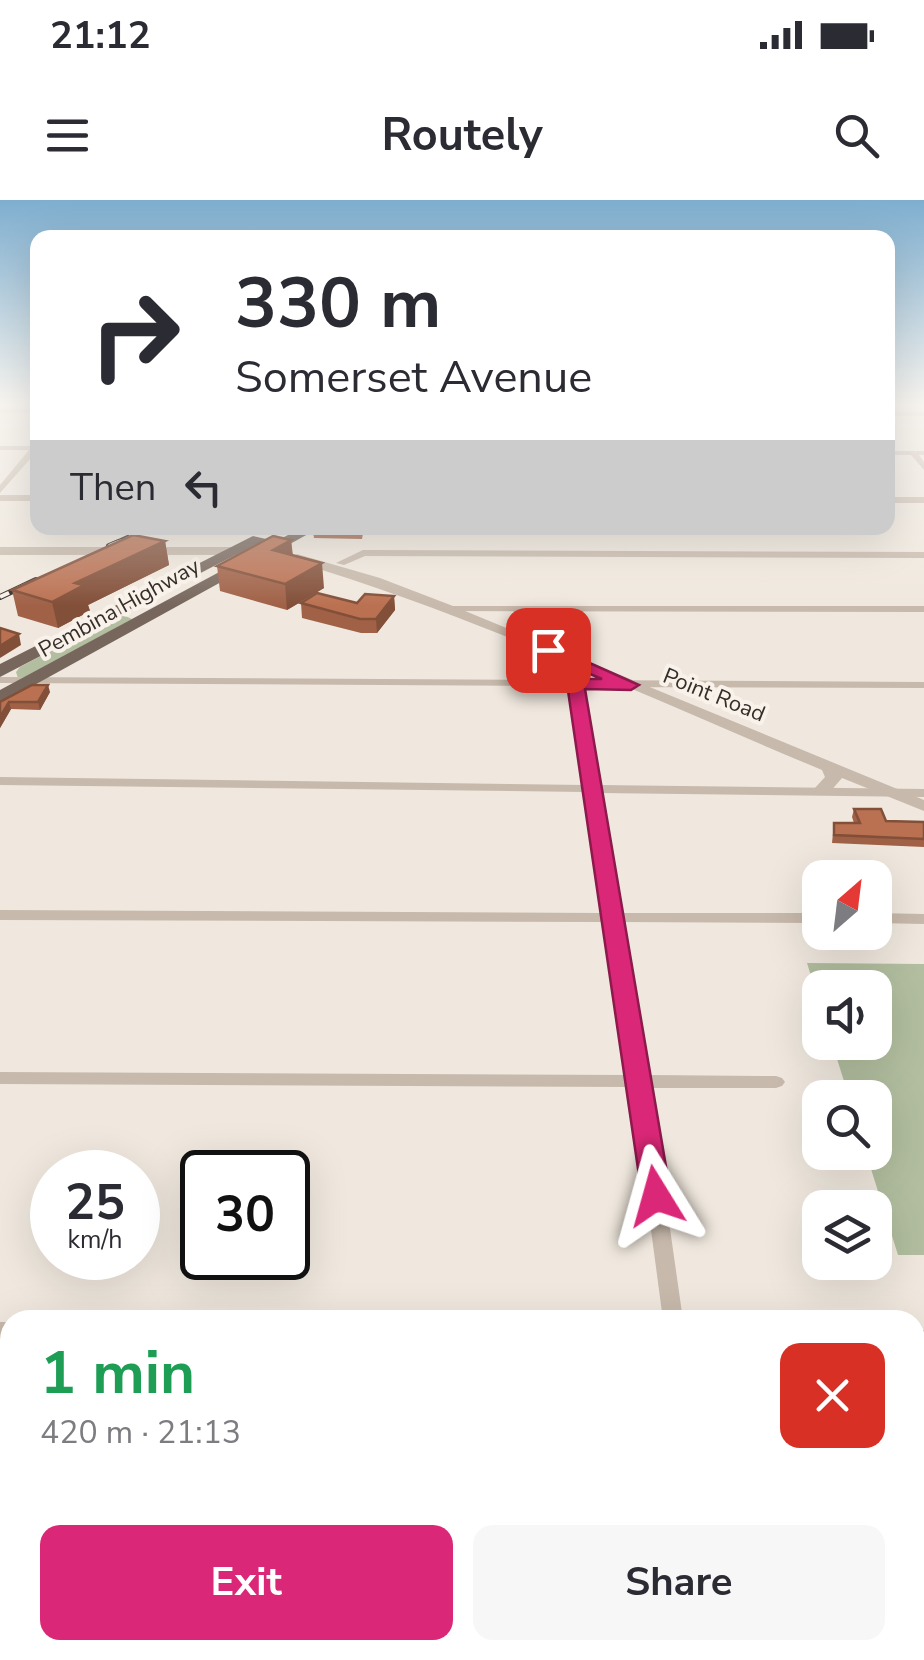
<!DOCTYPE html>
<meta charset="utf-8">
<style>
body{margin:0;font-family:"Nunito Sans",sans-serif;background:#f7f7f7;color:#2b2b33;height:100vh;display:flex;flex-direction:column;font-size:38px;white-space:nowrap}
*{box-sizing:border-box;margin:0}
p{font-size:32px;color:#7c7c81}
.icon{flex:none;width:55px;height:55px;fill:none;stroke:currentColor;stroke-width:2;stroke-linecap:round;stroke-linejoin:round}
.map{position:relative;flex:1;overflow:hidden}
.drawer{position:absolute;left:0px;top:1110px;width:925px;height:350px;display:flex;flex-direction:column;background:#fff;border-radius:30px 30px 0 0;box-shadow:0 10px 40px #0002}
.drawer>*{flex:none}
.guide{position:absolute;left:30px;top:30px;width:865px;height:305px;border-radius:20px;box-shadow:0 10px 40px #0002;background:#fff;color:#2b2b33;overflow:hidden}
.needle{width:65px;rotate:28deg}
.tools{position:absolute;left:802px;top:660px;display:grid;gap:20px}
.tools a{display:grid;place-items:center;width:90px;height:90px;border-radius:20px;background:#fff;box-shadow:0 10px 40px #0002;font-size:50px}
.speed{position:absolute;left:30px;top:950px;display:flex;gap:20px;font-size:50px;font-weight:700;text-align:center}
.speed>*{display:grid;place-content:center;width:130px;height:130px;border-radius:50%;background:#fff;box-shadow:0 10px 40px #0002;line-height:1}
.speed small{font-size:25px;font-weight:400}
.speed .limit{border:5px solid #111;border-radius:15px;background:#fff;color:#111}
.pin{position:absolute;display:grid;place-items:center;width:85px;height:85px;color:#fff;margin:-42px;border-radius:20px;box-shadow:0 5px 15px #0006}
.me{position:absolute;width:110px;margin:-55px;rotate:352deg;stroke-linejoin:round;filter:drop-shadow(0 0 8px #0008)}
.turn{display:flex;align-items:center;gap:35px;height:210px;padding:0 40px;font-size:45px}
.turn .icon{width:130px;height:130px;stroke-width:2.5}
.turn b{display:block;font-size:70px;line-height:85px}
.then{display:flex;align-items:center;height:95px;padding:0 40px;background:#0003;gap:20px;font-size:38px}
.round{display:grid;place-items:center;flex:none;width:105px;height:105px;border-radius:20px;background:#f7f7f7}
.head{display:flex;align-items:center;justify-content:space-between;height:170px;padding:0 40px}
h1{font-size:60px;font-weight:700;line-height:75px;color:#1e9e55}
.cta{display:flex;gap:20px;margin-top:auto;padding:20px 40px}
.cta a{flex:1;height:115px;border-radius:20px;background:#db2777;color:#fff;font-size:40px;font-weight:700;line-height:115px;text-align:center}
.cta a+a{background:#f7f7f7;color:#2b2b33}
.status{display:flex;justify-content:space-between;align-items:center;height:70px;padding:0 50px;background:#fff;direction:ltr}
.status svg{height:28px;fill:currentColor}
header{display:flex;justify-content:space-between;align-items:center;height:130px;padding:0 40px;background:#fff;font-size:45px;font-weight:700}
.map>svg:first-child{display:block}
.green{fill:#b2be9f}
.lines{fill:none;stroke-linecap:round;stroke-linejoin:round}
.minor{fill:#c7b9ab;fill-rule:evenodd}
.tertiary{fill:#c7b9ab;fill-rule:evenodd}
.primary{fill:#76665c;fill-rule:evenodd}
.rail-far1-casing{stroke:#362e29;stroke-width:5}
.rail-casing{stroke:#362e29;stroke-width:6}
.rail-far1{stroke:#f8f2ea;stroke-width:2.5;stroke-dasharray:9;stroke-linecap:butt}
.rail{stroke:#f8f2ea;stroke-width:4;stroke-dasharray:10;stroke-linecap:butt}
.wall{fill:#a06147}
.shaded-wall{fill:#824f39}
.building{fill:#ba7152;stroke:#824f39;stroke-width:2.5}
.route{fill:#db2777;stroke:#8e194d;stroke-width:2.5}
.labels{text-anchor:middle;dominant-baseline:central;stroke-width:8;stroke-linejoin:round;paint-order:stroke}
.far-street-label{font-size:22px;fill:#362e29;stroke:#f8f2ea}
</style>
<div class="status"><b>21:12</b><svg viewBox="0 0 49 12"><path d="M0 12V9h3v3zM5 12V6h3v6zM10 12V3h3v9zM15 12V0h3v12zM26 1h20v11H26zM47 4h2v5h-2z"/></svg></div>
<header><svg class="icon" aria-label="menu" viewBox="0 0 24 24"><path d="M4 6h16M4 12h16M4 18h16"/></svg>Routely<svg class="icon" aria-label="search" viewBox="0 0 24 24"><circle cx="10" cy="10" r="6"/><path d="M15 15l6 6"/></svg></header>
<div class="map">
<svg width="924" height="1460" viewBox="0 0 924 1460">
<rect width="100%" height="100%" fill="#f0e8de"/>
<g class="green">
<path d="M 125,416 L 132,419 L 28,477 L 18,478 L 16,472 L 20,467 L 115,417 Z"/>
<path d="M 807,763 L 924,764 L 924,1055 L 898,1055 L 866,953 L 875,952 L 875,898 L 849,897 L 832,843 L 875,842 L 875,788 L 820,788 L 820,805 Z"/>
</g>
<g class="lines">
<g class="minor">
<rect x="0" y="209" width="38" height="4"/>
<rect x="888" y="212" width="36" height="4"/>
<path d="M 38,242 L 38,250 L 0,293 L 0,285 L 29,250 L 0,250 L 0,246 L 32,246 Z"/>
<path d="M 888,251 L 924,251 L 924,255 L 919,255 L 924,262 L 924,270 L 911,255 L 888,255 Z"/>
<rect x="0" y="295" width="38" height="6"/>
<rect x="888" y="297" width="36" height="6"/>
<path d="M 363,350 L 924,352 L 924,358 L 365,356 L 344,365 L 336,363 Z"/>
<path d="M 448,406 L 924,406 L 924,412 L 444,411 L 443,409 Z"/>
<path d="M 573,458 L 579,461 L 581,480 L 924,482 L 924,488 L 582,487 L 598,585 L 924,589 L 924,597 L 599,593 L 618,713 L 820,713 L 820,723 L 619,722 L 647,875 L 776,876 L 782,878 L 785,882 L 782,886 L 776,888 L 650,888 L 683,1120 L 663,1120 L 632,887 L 0,884 L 0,872 L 630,875 L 604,722 L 0,720 L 0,710 L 603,713 L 586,592 L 0,585 L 0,577 L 585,585 L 571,486 L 0,483 L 0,477 L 570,480 L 567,461 Z"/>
<path d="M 875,713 L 924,714 L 924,724 L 875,723 Z"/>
<rect x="0" y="1122" width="10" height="18"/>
<rect x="915" y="1130" width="9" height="18"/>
<path d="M 709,1450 L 735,1450 L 736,1460 L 710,1460 Z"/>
</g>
<g class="tertiary">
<path d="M 0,347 L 249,347 L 255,351 L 249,355 L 0,355 Z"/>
<path d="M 297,354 L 380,378 L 453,406 L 924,600 L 924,611 L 842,578 L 829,593 L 817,593 L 814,589 L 825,577 L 822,570 C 647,497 474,415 293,361 L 291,358 Z"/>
</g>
<g class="primary">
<path d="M 301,328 L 319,328 L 0,504 L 0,490 Z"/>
<path d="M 253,336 L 266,339 L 0,477 L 0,464 Z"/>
</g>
<g class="rail-far1-casing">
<path id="rail-far1" d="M 113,344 L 149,328"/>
</g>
<g class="rail-casing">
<g id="rail">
<path d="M 109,346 L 119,342"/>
<path d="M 0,397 L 36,380"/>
</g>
</g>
<use href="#rail-far1" class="rail-far1"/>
<use href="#rail" class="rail"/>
</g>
<g class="wall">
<path d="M 364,328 L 362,339 L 314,338 L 313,331 Z"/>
<path d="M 291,340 L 293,355 L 324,388 L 287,410 L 220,391 L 217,366 Z"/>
<path d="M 165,341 L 169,365 L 88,405 L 90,411 L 58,428 L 18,416 L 12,390 Z"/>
<path d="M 394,396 L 395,410 L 377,433 L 361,433 L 302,418 L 301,403 L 357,403 Z"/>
<path d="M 50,492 L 40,510 L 11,509 L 0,528 L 0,502 Z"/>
<path d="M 854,609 L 886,621 L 924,622 L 924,647 L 832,643 L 834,623 L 854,623 L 852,617 Z"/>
</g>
<g class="shaded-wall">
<path d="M 291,340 L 293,365 L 273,350 Z"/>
<path d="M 165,341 L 169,365 L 88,405 L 90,411 L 58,428 L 52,402 L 75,383 Z"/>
<path d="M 322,363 L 324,388 L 287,410 L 285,384 Z"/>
<path d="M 394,396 L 395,410 L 377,433 L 376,419 Z"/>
<path d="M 19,434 L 21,445 L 0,458 L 0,446 Z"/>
<path d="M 48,485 L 50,492 L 40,510 L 38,502 Z"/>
<path d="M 9,502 L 11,509 L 0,528 L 0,517 Z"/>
</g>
<g class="building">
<path d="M 320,328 L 362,328 L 361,331 L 313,331 Z"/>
<path d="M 133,335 L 165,341 L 75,383 L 84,385 L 52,402 L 12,390 Z"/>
<path d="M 273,336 L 291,340 L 273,350 L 322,363 L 285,384 L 217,366 Z"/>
<path d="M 317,393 L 357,403 L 365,394 L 394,396 L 376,419 L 360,419 L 301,403 Z"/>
<path d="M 0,428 L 19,434 L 0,446 Z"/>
<path d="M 32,485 L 48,485 L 38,502 L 9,502 L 0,517 L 0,502 Z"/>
<path d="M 854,609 L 881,609 L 886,621 L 924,622 L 924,639 L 834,635 L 834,623 L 860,623 Z"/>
</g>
<linearGradient id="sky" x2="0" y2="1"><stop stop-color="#7eaecf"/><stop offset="0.5" stop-color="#f8f5f0"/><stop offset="1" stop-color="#f8f5f0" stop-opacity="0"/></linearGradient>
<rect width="924" height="406" fill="url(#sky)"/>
<path class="route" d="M 542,447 L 554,447 L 639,485 L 631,490 L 585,489 L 671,996 L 667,1004 L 656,1007 L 646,1004 L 642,996 L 567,484 L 576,479 L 602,479 L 542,454 Z"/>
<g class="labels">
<g class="far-street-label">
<text transform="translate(119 408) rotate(-29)">Pembina Highway</text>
<text transform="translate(714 495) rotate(22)">Point Road</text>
</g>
</g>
</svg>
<div class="tools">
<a><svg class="needle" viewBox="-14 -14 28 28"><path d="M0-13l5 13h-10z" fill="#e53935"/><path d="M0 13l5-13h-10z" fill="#7c7c81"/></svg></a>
<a><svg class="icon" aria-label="sound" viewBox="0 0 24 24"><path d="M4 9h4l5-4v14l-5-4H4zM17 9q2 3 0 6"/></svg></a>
<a><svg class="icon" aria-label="search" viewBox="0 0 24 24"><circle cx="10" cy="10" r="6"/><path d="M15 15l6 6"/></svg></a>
<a><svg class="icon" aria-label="layers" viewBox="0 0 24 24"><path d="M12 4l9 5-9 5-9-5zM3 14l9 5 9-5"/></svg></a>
</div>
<div class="speed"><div>25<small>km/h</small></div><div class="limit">30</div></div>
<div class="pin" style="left:548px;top:450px;background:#d93025"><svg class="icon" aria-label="arrive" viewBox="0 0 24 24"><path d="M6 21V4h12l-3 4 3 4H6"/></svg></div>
<svg class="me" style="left:656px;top:996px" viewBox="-20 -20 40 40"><path d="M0-17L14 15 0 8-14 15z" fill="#db2777" stroke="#fff" stroke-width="4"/></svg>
<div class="guide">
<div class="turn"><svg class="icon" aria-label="right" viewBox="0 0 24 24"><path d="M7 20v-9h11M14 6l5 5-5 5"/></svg><div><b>330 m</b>Somerset Avenue</div></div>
<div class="then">Then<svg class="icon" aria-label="left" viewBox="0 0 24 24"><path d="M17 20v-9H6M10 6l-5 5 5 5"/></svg></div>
</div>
<section class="drawer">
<div class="head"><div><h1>1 min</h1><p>420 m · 21:13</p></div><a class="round" style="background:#d93025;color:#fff"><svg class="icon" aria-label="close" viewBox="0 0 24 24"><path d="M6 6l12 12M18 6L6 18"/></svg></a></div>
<div class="cta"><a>Exit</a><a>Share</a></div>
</section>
</div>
